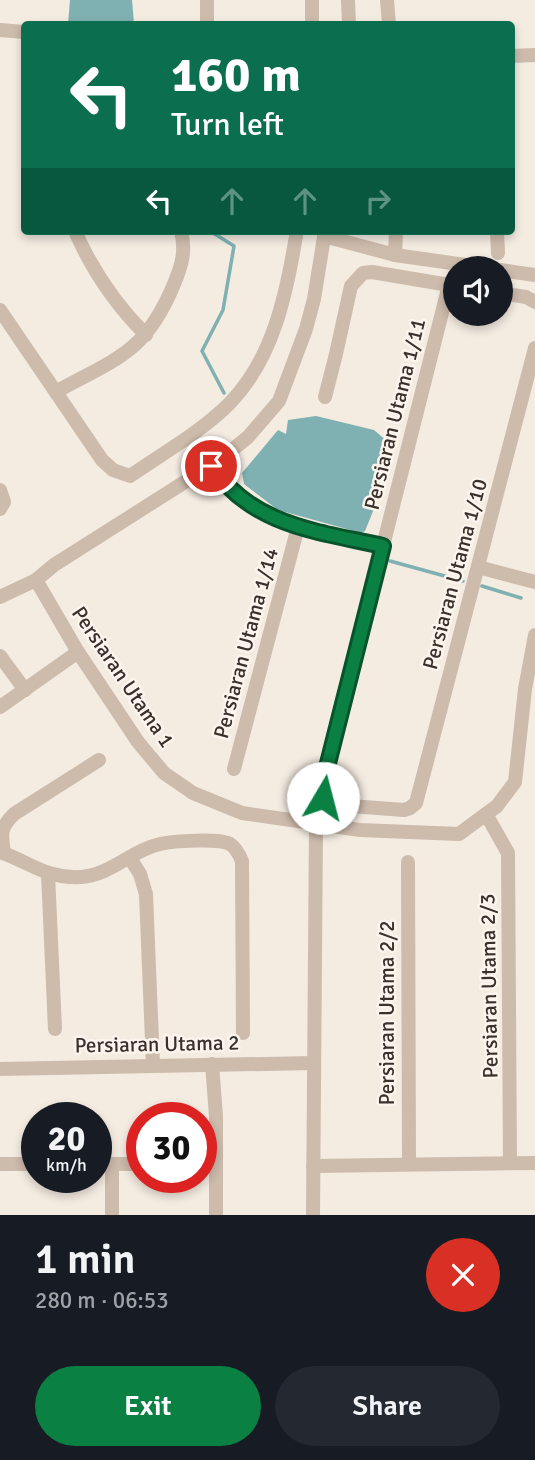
<!DOCTYPE html>
<meta charset="utf-8">
<style>
body{margin:0;font-family:Signika,sans-serif;background:#242831;color:#f1f3f6;height:100vh;display:flex;flex-direction:column;font-size:26px;white-space:nowrap}
*{box-sizing:border-box;margin:0}
p{font-size:23px;color:#9ea1a6}
.icon{flex:none;width:38px;height:38px;fill:none;stroke:currentColor;stroke-width:2;stroke-linecap:round;stroke-linejoin:round}
.map{position:relative;height:1215px;overflow:hidden}
.details{display:flex;flex-direction:column;background:#171b24;flex:1}
.details>*{flex:none}
.top-card{position:absolute;left:21px;top:21px;width:494px;height:214px;border-radius:7px;box-shadow:0 4px 10px #0003;background:#0b6e4f;color:#fff;overflow:hidden}
.fabs{position:absolute;left:443px;top:256px;display:grid;gap:14px}
.fabs a{display:grid;place-items:center;width:70px;height:70px;border-radius:50%;background:#171b24;box-shadow:0 4px 10px #0003;font-size:35px}
.speed{position:absolute;left:21px;top:1102px;display:flex;gap:14px;font-size:35px;font-weight:700;text-align:center}
.speed>*{display:grid;place-content:center;width:91px;height:91px;border-radius:50%;background:#171b24;box-shadow:0 4px 10px #0003;line-height:1}
.speed small{font-size:18px;font-weight:400}
.speed .limit{border:10px solid #d22;background:#fff;color:#111}
.pin{position:absolute;display:grid;place-items:center;width:60px;height:60px;color:#fff;margin:-30px;border:4px solid #fff;border-radius:50%;box-shadow:0 2px 7px #0007}
.me{position:absolute;width:77px;margin:-38px;rotate:8deg;stroke-linejoin:round;filter:drop-shadow(0 0 5px #0008)}
.turn{display:flex;align-items:center;gap:24px;height:147px;padding:0 35px;font-size:32px}
.turn .icon{width:91px;height:91px;stroke-width:2.5}
.turn b{display:block;font-size:49px;line-height:60px}
.lanes{display:flex;align-items:center;height:66px;padding:0 35px;background:#0003;justify-content:center;gap:35px;direction:ltr}
.lanes .off{opacity:.35}
.round{display:grid;place-items:center;flex:none;width:74px;height:74px;border-radius:37px;background:#242831}
.head{display:flex;align-items:center;justify-content:space-between;height:119px;padding:0 35px}
h1{font-size:42px;font-weight:600;line-height:52px}
.cta{display:flex;gap:14px;margin-top:auto;padding:14px 35px}
.cta a{flex:1;height:80px;border-radius:42px;background:#0b8043;color:#fff;font-size:28px;font-weight:600;line-height:80px;text-align:center}
.cta a+a{background:#242831;color:#f1f3f6}
.map>svg:first-child{display:block}
.water{fill:#7fb0b2}
.lines{fill:none;stroke-linecap:round;stroke-linejoin:round}
.stream{stroke:#7fb0b2;stroke-width:3.5}
.minor{stroke:#cdbbac;stroke-width:14}
.route-casing{stroke:#07532c;stroke-width:18}
.route{stroke:#0b8043;stroke-width:12}
.labels{text-anchor:middle;dominant-baseline:central;stroke-width:5;stroke-linejoin:round;paint-order:stroke}
.street-label{font-size:21px;fill:#3b302b;stroke:#fbf5ee}
</style>
<div class="map">
<svg width="535" height="1215" viewBox="0 0 535 1215">
<rect width="100%" height="100%" fill="#f4ebe1"/>
<g class="water">
<path d="M 70,0 L 132,0 L 134,24 L 68,24 Z"/>
<path d="M 316,416 L 374,430 L 388,442 L 376,504 L 365,531 L 361,533 L 278,510 L 244,484 L 242,473 L 278,430 L 286,434 L 288,420 Z"/>
</g>
<g class="lines">
<g class="stream">
<path d="M 210,231 L 234,246 L 223,310 L 202,351 L 224,393"/>
<path d="M 390,561 L 463,581"/>
<path d="M 482,586 L 521,598"/>
</g>
<g class="minor">
<path d="M 312,0 L 312,24"/>
<path d="M 348,0 L 349,24"/>
<path d="M 387,0 L 389,24"/>
<path d="M 207,24 L 207,0"/>
<path d="M 0,30 L 24,32"/>
<path d="M 511,56 L 535,55"/>
<path d="M 75,231 C 92,270 116,305 146,335"/>
<path d="M 497,231 L 498,253"/>
<path d="M 324,236 L 395,255 L 487,268"/>
<path d="M 395,255 L 396,231"/>
<path d="M 500,270 L 535,275"/>
<path d="M 449,285 L 323,783 L 323,798 L 337,805 L 404,810 L 410,808 L 416,803 L 535,348"/>
<path d="M 500,293 L 526,297 L 535,302"/>
<path d="M 0,310 L 102,460 L 113,470 L 130,476 C 163,453 201,432 230,403 C 275,356 286,293 297,231"/>
<path d="M 57,391 C 118,358 146,352 174,284 C 182,265 186,251 181,231"/>
<path d="M 325,397 L 336,354 L 351,286 L 363,273 L 372,272 L 455,286"/>
<path d="M 211,466 C 253,526 316,531 383,546"/>
<path d="M 0,490 L 4,502 L 0,509"/>
<path d="M 478,567 L 535,582"/>
<path d="M 36,580 L 78,652 L 138,742 L 164,773 L 193,793 L 242,813 L 360,830 L 459,834 L 497,806 L 515,782 L 525,689 L 535,635"/>
<path d="M 0,597 L 36,580 L 54,565 L 221,459 L 248,437 L 279,401 L 306,329 L 314,299 L 325,231"/>
<path d="M 0,656 L 25,690"/>
<path d="M 0,707 L 78,652"/>
<path d="M 234,769 L 298,527"/>
<path d="M 486,814 L 508,853 L 510,1163"/>
<path d="M 0,852 C 30,862 46,879 81,877 C 111,875 132,850 160,844 C 173,841 219,838 230,844 C 236,848 239,854 242,861 L 243,1033"/>
<path d="M 4,853 C 1,833 0,828 14,814 L 99,760"/>
<path d="M 130,858 L 140,874 L 146,894 L 153,1065"/>
<path d="M 408,862 L 409,1164"/>
<path d="M 48,874 L 55,1029"/>
<path d="M 212,1064 L 216,1116 L 216,1215"/>
<path d="M 0,1069 L 314,1063"/>
<path d="M 0,1164 L 37,1164"/>
<path d="M 96,1164 L 142,1164"/>
<path d="M 313,1166 L 535,1163"/>
<path d="M 112,1215 L 112,1165"/>
<path d="M 313,1215 L 316,825"/>
</g>
</g>
<g class="lines">
<g class="route-casing">
<path id="route" d="M 211,466 C 253,526 316,531 383,546 L 323,783 L 323,798"/>
</g>
<use href="#route" class="route"/>
</g>
<g class="labels">
<g class="street-label">
<text transform="translate(395 414) rotate(-76)">Persiaran Utama 1/11</text>
<text transform="translate(455 574) rotate(-75)">Persiaran Utama 1/10</text>
<text transform="translate(246 643) rotate(-75)">Persiaran Utama 1/14</text>
<text transform="translate(123 677) rotate(56)">Persiaran Utama 1</text>
<text transform="translate(489 986) rotate(-91)">Persiaran Utama 2/3</text>
<text transform="translate(387 1013) rotate(-90)">Persiaran Utama 2/2</text>
<text transform="translate(157 1044) rotate(-1)">Persiaran Utama 2</text>
</g>
</g>
</svg>
<div class="fabs">
<a><svg class="icon" aria-label="sound" viewBox="0 0 24 24"><path d="M4 9h4l5-4v14l-5-4H4zM17 9q2 3 0 6"/></svg></a>
</div>
<div class="speed"><div>20<small>km/h</small></div><div class="limit">30</div></div>
<div class="pin" style="left:211px;top:466px;background:#d93025"><svg class="icon" aria-label="arrive" viewBox="0 0 24 24"><path d="M6 21V4h12l-3 4 3 4H6"/></svg></div>
<svg class="me" style="left:323px;top:798px" viewBox="-20 -20 40 40"><circle r="19" fill="#fff"/><path d="M0-13L10 11 0 6-10 11z" fill="#0b8043"/></svg>
<div class="top-card">
<div class="turn"><svg class="icon" aria-label="left" viewBox="0 0 24 24"><path d="M17 20v-9H6M10 6l-5 5 5 5"/></svg><div><b>160 m</b>Turn left</div></div>
<div class="lanes"><svg class="icon" aria-label="left" viewBox="0 0 24 24"><path d="M17 20v-9H6M10 6l-5 5 5 5"/></svg><svg class="icon off" aria-label="ahead" viewBox="0 0 24 24"><path d="M12 20V5M6 11l6-6 6 6"/></svg><svg class="icon off" aria-label="ahead" viewBox="0 0 24 24"><path d="M12 20V5M6 11l6-6 6 6"/></svg><svg class="icon off" aria-label="right" viewBox="0 0 24 24"><path d="M7 20v-9h11M14 6l5 5-5 5"/></svg></div>
</div>
</div>
<section class="details">
<div class="head"><div><h1>1 min</h1><p>280 m · 06:53</p></div><a class="round" style="background:#d93025;color:#fff"><svg class="icon" aria-label="close" viewBox="0 0 24 24"><path d="M6 6l12 12M18 6L6 18"/></svg></a></div>
<div class="cta"><a>Exit</a><a>Share</a></div>
</section>
